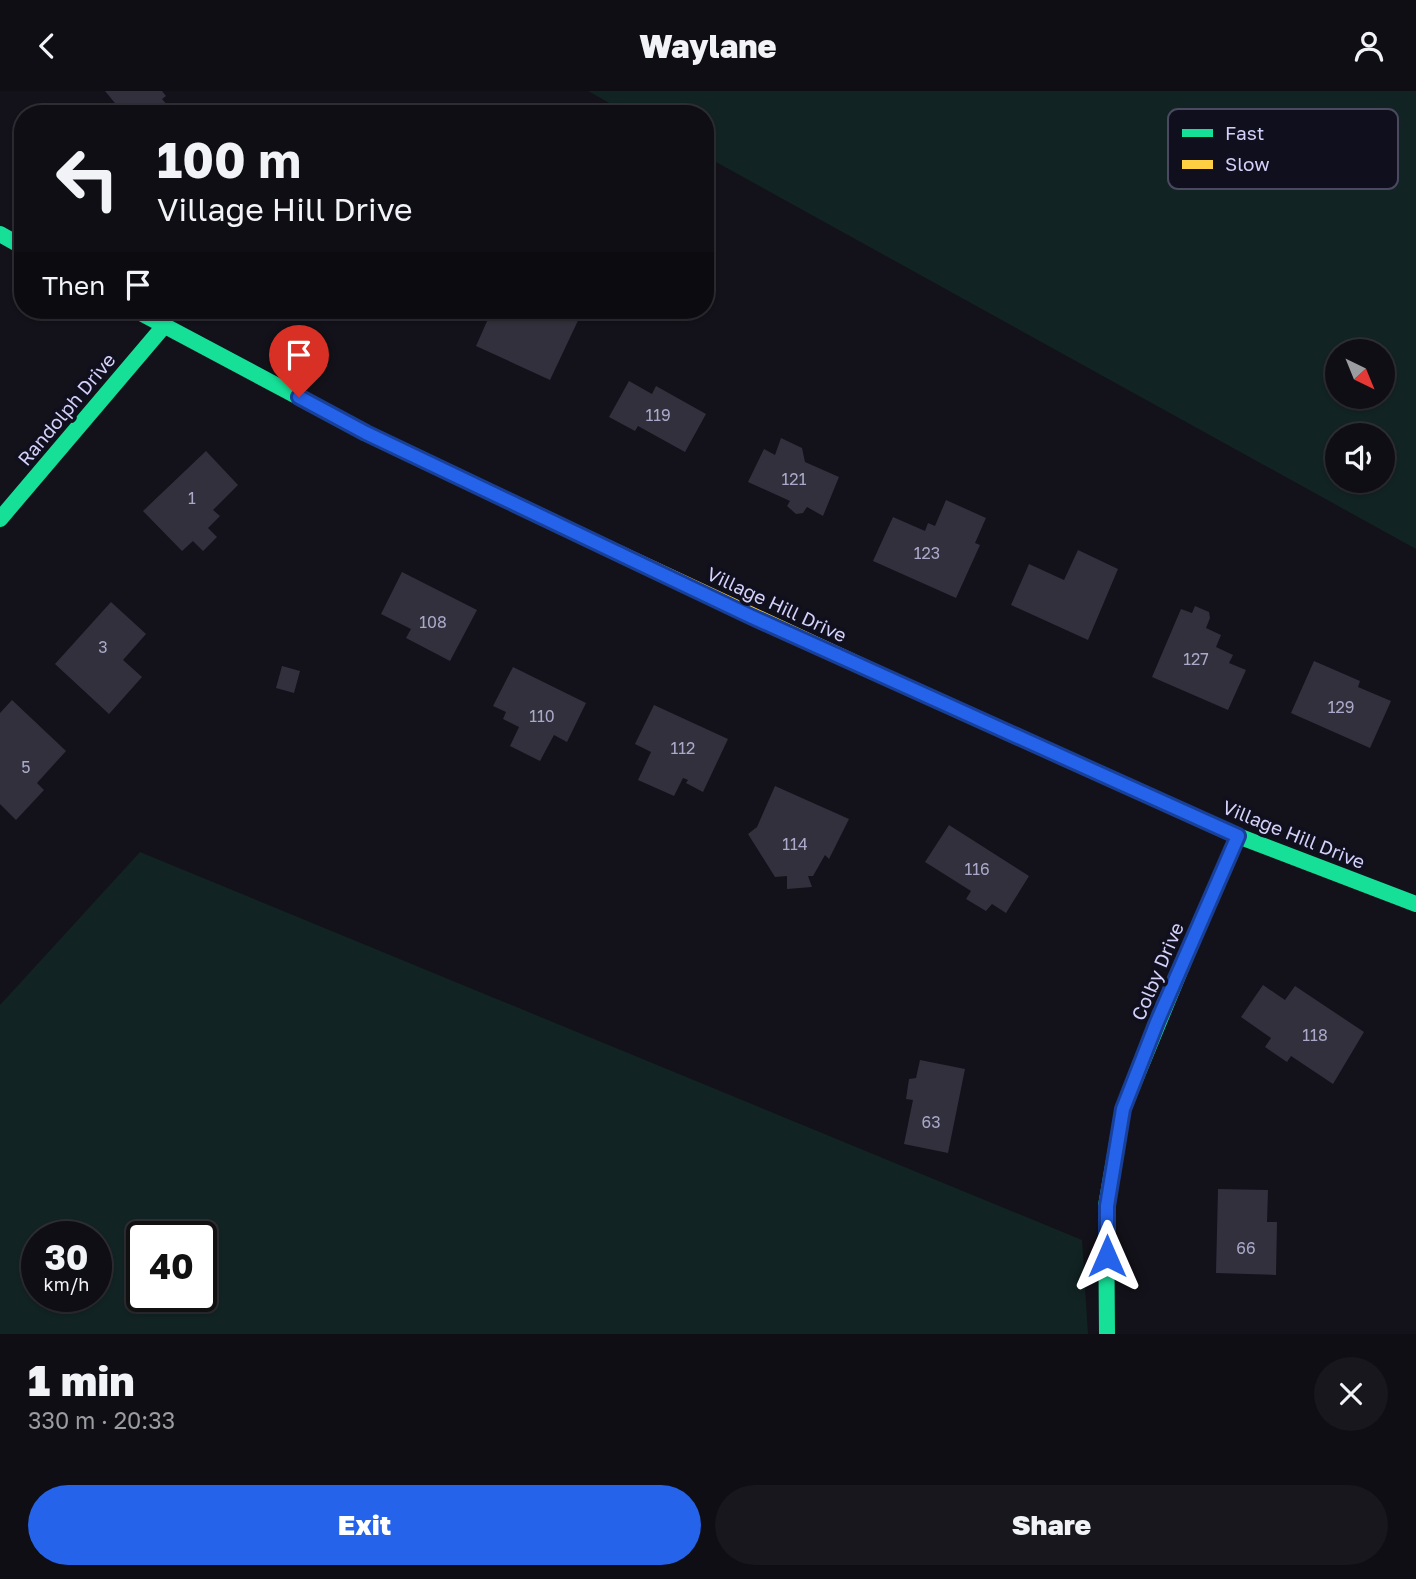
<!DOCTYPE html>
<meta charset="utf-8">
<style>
body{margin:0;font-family:"Golos Text",sans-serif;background:#17171d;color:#f1f3f6;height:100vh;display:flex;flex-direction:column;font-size:26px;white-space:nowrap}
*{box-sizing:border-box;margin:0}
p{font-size:23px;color:#9b9ca0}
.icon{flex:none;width:38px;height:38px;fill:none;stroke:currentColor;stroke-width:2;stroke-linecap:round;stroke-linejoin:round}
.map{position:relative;height:1243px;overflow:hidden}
.details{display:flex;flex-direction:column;background:#0e0e14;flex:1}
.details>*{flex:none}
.top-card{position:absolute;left:14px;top:14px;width:700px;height:214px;border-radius:28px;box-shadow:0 2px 5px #0004,0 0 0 2px #2e2e34;background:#0e0e14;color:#f1f3f6;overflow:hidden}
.needle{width:46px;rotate:137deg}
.fabs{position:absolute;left:1325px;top:248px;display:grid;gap:14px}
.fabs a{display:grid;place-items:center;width:70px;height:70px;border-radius:50%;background:#0e0e14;box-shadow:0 2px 5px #0004,0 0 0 2px #2e2e34;font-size:35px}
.speed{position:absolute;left:21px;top:1130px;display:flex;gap:14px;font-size:35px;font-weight:700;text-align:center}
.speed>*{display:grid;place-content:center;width:91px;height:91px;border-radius:50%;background:#0e0e14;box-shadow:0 2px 5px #0004,0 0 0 2px #2e2e34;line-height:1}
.speed small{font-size:18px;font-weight:400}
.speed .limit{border:4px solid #111;border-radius:10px;background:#fff;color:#111}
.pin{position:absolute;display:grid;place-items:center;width:60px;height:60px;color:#fff;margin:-72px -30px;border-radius:50% 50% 50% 0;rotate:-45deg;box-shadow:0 0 7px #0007}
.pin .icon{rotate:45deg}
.me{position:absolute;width:77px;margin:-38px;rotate:0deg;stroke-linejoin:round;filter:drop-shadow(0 0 5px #0008)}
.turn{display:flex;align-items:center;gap:24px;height:147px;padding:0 28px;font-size:32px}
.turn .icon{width:91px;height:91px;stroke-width:2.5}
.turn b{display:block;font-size:49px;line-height:60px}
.then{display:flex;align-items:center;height:66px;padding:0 28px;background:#0003;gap:14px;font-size:26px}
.round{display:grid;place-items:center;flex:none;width:74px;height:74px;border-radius:37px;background:#17171d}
.overview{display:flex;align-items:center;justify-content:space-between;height:119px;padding:0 28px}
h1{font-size:42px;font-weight:800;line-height:52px}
.action{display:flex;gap:14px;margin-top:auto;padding:14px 28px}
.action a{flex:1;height:80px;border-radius:42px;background:#2563eb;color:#fff;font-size:28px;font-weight:800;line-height:80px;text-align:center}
.action a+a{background:#17171d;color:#f1f3f6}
header{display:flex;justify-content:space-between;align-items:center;height:91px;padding:0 28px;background:#0e0e14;font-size:32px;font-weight:800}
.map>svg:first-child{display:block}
.green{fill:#122323;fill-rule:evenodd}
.building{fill:#31303c}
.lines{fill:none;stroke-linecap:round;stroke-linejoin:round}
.fast{stroke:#16e098;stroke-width:16}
.slow{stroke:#ffcf43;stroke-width:16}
.route-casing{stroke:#184099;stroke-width:18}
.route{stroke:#2563eb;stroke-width:12}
.labels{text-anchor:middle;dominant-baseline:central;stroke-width:7;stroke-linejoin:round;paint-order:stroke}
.number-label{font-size:16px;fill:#aaa9ca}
.street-label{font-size:19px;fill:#d3d1f9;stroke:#100f1d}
.key{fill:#100f1d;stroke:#4a495f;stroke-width:2}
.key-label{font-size:19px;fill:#d3d1f9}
</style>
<header><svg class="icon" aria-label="back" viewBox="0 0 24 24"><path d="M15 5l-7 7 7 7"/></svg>Waylane<svg class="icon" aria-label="person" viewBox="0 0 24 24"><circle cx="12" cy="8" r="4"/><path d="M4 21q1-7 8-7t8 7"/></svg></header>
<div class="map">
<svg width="1416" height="1243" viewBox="0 0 1416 1243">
<rect width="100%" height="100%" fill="#13121a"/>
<g class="green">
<path d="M 588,0 L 1416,0 L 1416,458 L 705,65 L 705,23 L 629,23 ZM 1337,261 L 1382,261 L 1382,306 L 1337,306 ZM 1337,345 L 1382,345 L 1382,390 L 1337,390 Z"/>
<path d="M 140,761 L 1082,1149 L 1088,1243 L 0,1243 L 0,914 ZM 37,1146 L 96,1146 L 96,1206 L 37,1206 ZM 142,1146 L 201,1146 L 201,1206 L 142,1206 Z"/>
</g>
<g class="building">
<path d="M 105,0 L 162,0 L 166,5 L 162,8 L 175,23 L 124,23 Z"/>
<path d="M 492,219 L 583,219 L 550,289 L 476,255 Z"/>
<path d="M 629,290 L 652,303 L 656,295 L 706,323 L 685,361 L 638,335 L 635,340 L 609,326 Z"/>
<path d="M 781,347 L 802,357 L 805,371 L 839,386 L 823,425 L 807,416 L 803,422 L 796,423 L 787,415 L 790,410 L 748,391 L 764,358 L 775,364 Z"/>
<path d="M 206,360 L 238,394 L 213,419 L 220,425 L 208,437 L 217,446 L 203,460 L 193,450 L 182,460 L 143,420 Z"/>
<path d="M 946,409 L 986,427 L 975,452 L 980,454 L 956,507 L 873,470 L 893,426 L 925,440 L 928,432 L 935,435 Z"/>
<path d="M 1078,459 L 1118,478 L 1088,549 L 1011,514 L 1029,473 L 1064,489 Z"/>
<path d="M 402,481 L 477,519 L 450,570 L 406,547 L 411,538 L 381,523 Z"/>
<path d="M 111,511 L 146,543 L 123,569 L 142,586 L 109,623 L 55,573 Z"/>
<path d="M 1195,515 L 1209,521 L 1210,527 L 1206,537 L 1221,544 L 1216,556 L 1233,564 L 1229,572 L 1246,579 L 1228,619 L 1152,586 L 1181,518 L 1192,522 Z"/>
<path d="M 1314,570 L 1360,590 L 1358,596 L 1391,610 L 1370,657 L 1291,622 Z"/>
<path d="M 282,575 L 300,580 L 294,602 L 276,597 Z"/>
<path d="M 513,576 L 586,612 L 567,651 L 554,644 L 540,670 L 510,655 L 519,636 L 503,628 L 506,621 L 493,615 Z"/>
<path d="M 12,609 L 66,660 L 37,692 L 44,699 L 16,729 L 0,713 L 0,622 Z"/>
<path d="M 654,614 L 728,648 L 703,701 L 686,692 L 688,689 L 683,687 L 674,705 L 638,689 L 651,661 L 635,653 Z"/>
<path d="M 775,695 L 849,728 L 829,768 L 825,764 L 813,785 L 808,785 L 812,796 L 787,798 L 787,785 L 775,786 L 748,743 L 757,736 Z"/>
<path d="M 949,734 L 1029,785 L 1006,822 L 992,813 L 986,820 L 966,808 L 971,800 L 925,771 Z"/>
<path d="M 1263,894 L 1285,909 L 1295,895 L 1364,941 L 1333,993 L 1291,965 L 1287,971 L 1265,956 L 1271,947 L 1241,926 Z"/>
<path d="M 920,969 L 965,978 L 948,1062 L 904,1053 L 913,1009 L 906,1008 L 909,988 L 916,987 Z"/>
<path d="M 1218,1098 L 1268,1099 L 1267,1131 L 1277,1131 L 1276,1184 L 1216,1182 Z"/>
</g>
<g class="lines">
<g class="fast">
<path d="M 0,143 L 23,156"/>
<path d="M 135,219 L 366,342 L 608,457"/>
<path d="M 0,428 L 164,235"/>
<path d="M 877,582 L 1238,745 L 1416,813"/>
<path d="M 1107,1243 L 1106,1115 L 1123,1018 L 1189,858"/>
</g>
<g class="slow">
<path d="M 608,457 L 877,582"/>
<path d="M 1189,858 L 1238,745"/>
</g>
</g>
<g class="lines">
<g class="route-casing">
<path id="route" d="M 299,306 L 366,342 L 750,525 L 1238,745 L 1157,931 L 1123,1018 L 1107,1115 L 1107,1165"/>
</g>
<use href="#route" class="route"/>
</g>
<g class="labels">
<g class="number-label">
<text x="658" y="324">119</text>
<text x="794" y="388">121</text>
<text x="192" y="407">1</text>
<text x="927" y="462">123</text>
<text x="433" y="531">108</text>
<text x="103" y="556">3</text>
<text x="1196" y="568">127</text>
<text x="1341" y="616">129</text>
<text x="542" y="625">110</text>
<text x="683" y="657">112</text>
<text x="26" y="676">5</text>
<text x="795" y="753">114</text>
<text x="977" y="778">116</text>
<text x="1315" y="944">118</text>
<text x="931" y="1031">63</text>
<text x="1246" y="1157">66</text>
</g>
<g class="street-label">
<text transform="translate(66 318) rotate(-50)">Randolph Drive</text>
<text transform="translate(777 513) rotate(25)">Village Hill Drive</text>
<text transform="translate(1294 743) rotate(22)">Village Hill Drive</text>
<text transform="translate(1157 880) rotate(-67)">Colby Drive</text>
</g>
</g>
<rect x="1168" y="18" width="230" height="80" rx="10" class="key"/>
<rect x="1182" y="38" width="31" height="8" fill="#16e098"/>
<rect x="1182" y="69" width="31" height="9" fill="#ffcf43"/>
<g class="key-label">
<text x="1225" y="49">Fast</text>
<text x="1225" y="80">Slow</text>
</g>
</svg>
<div class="fabs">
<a><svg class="needle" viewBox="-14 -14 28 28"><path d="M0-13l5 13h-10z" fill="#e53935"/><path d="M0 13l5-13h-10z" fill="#9b9ca0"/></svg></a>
<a><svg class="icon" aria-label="sound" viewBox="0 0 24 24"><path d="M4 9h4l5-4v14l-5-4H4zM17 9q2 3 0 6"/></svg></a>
</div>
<div class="speed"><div>30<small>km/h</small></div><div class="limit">40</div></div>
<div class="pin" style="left:299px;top:306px;background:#d93025"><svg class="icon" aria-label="arrive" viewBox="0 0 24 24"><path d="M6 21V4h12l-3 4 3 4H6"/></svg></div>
<svg class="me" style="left:1107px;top:1165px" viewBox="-20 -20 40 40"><path d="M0-17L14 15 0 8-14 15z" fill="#2563eb" stroke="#fff" stroke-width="4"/></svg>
<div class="top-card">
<div class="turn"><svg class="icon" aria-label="left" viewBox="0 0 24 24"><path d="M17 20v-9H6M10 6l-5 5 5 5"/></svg><div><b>100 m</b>Village Hill Drive</div></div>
<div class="then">Then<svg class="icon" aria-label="arrive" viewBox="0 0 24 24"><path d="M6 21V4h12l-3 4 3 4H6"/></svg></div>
</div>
</div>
<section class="details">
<div class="overview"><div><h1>1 min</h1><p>330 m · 20:33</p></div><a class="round"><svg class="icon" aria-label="close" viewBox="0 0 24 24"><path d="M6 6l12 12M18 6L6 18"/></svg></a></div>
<div class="action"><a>Exit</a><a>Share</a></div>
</section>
